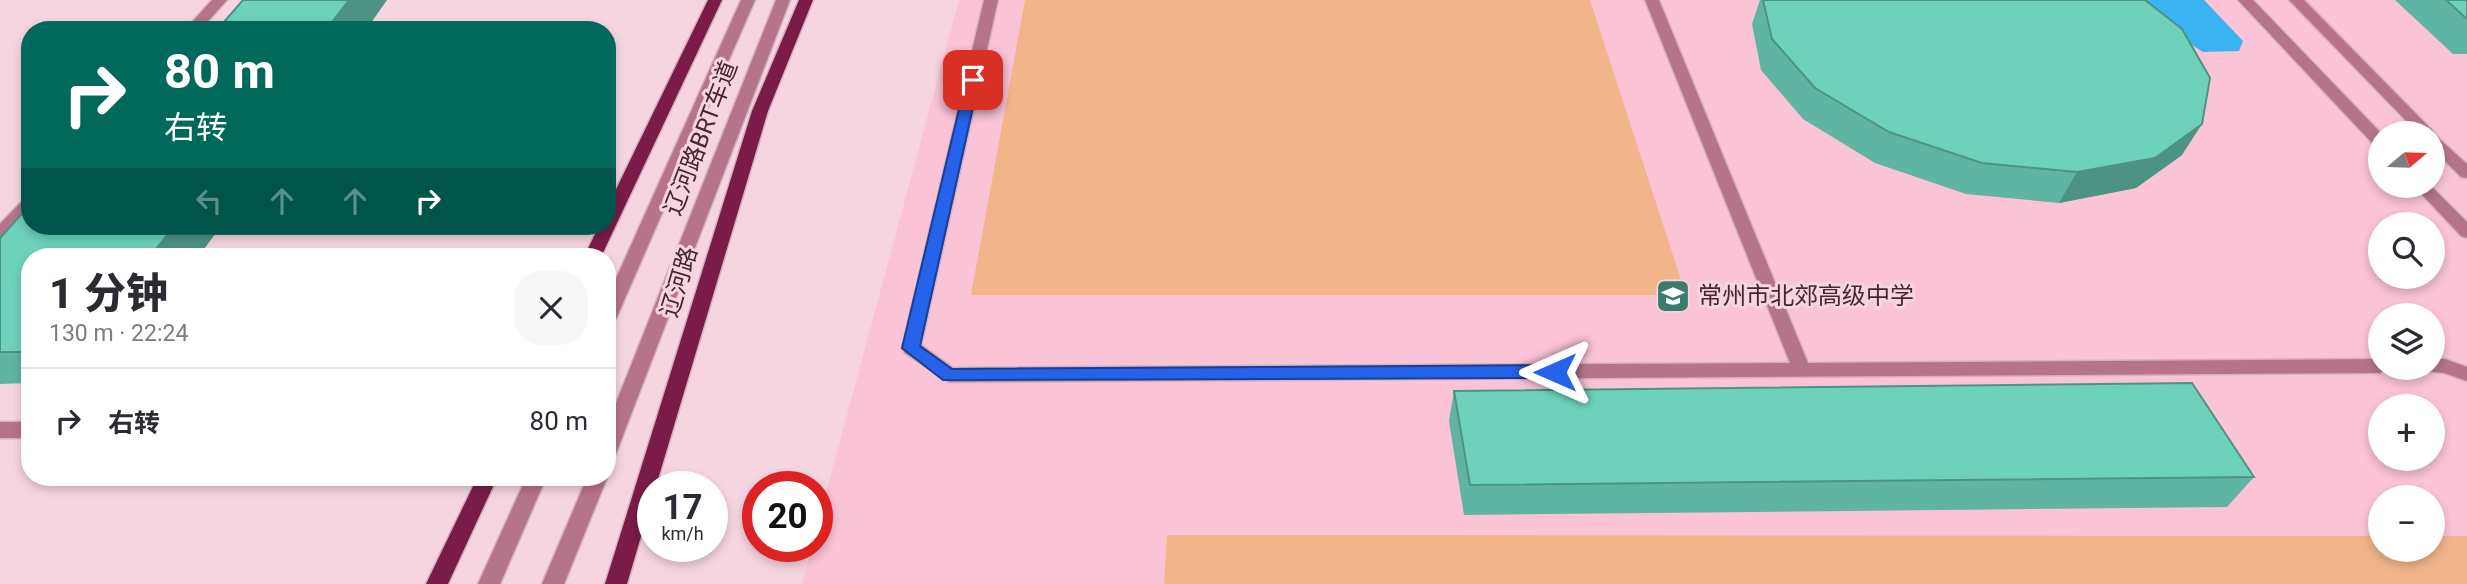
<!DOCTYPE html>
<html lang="zh">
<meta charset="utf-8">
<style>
body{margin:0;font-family:Roboto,"Noto Sans SC",sans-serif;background:#f7f7f7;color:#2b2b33;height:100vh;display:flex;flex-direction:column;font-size:26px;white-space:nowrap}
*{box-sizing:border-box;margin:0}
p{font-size:23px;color:#7c7c81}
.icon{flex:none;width:38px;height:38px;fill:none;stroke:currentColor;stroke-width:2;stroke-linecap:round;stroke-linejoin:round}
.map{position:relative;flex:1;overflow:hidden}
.panel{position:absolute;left:21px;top:248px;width:595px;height:238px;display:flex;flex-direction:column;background:#fff;border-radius:28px;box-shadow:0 4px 10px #0003}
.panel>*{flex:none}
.banner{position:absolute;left:21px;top:21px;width:595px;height:214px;border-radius:28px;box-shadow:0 4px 10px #0003;background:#00695c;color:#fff;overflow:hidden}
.needle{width:46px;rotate:71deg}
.buttons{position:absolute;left:2368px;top:121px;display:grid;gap:14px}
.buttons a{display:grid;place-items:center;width:77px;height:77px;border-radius:50%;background:#fff;box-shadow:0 4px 10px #0003;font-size:35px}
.speed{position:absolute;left:637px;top:471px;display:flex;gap:14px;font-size:35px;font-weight:700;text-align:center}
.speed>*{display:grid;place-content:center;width:91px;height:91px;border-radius:50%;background:#fff;box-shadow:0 4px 10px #0003;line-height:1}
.speed small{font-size:18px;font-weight:400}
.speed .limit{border:10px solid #d22;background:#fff;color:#111}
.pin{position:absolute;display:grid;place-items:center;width:60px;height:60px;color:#fff;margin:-30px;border-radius:14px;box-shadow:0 4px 10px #0006}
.me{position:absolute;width:77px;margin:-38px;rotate:270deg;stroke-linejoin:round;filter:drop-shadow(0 0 5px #0008)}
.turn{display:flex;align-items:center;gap:24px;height:147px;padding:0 28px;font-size:32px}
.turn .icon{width:91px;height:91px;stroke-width:2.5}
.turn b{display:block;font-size:49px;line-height:60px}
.lanes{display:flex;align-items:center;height:66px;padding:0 28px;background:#0003;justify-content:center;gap:35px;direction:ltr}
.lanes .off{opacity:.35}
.round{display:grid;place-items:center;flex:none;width:74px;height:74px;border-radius:28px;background:#f7f7f7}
.headline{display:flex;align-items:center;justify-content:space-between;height:119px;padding:0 28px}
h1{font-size:42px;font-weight:800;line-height:52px}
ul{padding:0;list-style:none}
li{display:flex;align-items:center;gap:21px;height:105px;padding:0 28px;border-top:2px solid #e1e1e2}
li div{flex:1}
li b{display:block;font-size:26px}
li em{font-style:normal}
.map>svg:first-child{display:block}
.built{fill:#fac3d6;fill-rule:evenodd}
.green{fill:#f2b58a}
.water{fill:#39b3f2}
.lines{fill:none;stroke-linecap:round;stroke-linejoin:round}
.minor-casing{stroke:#d4b2bd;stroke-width:3}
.major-casing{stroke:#d4b2bd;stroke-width:3}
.minor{fill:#b6748c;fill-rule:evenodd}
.major{fill:#7a1b48;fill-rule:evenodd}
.wall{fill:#5fb5a1}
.shaded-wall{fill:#4d9383}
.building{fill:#6ed2bb;stroke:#4d9383;stroke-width:2}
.route{fill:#2563eb;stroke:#184099;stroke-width:2}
.labels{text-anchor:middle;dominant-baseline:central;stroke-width:6;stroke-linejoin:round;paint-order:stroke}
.street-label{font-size:24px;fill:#462632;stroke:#f7d5e0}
.poi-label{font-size:24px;fill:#462632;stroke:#f7d5e0;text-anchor:start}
</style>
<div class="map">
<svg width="2467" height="584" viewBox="0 0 2467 584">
<rect width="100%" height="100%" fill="#f7d5e0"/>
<path class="built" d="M 959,0 L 2467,0 L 2467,584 L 802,584 L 812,546 L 817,546 L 817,526 ZM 2380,133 L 2432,133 L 2432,186 L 2380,186 ZM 2380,224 L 2432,224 L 2432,276 L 2380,276 ZM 2380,315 L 2432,315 L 2432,368 L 2380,368 ZM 2380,406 L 2432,406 L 2432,458 L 2380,458 ZM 2380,497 L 2432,497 L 2432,550 L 2380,550 Z"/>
<g class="green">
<path d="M 1025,0 L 1590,0 L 1686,295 L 971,295 Z"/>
<path d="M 1167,535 L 2380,536 L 2380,550 L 2432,550 L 2433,536 L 2467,536 L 2467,584 L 1164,584 Z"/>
</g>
<path class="water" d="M 2121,0 L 2204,0 L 2243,41 L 2239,51 L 2203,52 Z"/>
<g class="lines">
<g class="minor-casing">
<g id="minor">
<path d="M 212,0 L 227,0 L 200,30 L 185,30 Z"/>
<path d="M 741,0 L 755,0 L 616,319 L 607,325 L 607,299 Z"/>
<path d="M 776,0 L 790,0 L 617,451 L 614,457 L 607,459 L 607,426 Z"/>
<path d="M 984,0 L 998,0 L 921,345 L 953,368 L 1790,363 L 1645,0 L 1659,0 L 1808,363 L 2380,359 L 2380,368 L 2388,368 L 2380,373 L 949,382 L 905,353 L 902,348 Z"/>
<path d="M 2238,0 L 2253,0 L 2381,133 L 2380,146 L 2374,145 Z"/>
<path d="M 2289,0 L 2304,0 L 2432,130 L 2434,134 L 2467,164 L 2467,178 L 2461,177 L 2432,148 L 2432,133 L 2418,133 Z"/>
<path d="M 2414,186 L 2431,186 L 2467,222 L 2467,238 L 2461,236 Z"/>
<path d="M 30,198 L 30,213 L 6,238 L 0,240 L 0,224 L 24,199 Z"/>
<path d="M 2432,359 L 2445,359 L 2467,367 L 2467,381 L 2444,373 L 2425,371 L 2424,368 L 2432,368 Z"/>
<rect x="0" y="422" width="30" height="16"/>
<path d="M 526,478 L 546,478 L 500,584 L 478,584 Z"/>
<path d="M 587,478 L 607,478 L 564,584 L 542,584 Z"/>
</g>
</g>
<g class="major-casing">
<g id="major">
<path d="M 708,0 L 722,0 L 601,257 L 584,257 L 599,226 L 607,226 L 607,208 Z"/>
<path d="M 799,0 L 813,0 L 768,111 L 656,486 L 653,486 L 653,496 L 627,584 L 605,584 L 752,111 Z"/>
<path d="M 477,478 L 497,478 L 448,584 L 426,584 Z"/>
</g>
</g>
<use href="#minor" class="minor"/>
<use href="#major" class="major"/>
</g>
<g class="wall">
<path d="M 1760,0 L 2145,0 L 2182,155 L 2136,188 L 2059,203 L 1966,194 L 1875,163 L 1803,119 L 1761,70 L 1752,24 Z"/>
<path d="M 2395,0 L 2467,0 L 2467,54 L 2453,54 Z"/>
<path d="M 221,226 L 198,257 L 30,257 L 30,383 L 0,384 L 0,238 Z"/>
<path d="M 1454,391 L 2254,477 L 2227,507 L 1464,515 L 1449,421 Z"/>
</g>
<g class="shaded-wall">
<path d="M 349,0 L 387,0 L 366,30 L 326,30 Z"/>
<path d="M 2202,124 L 2182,155 L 2136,188 L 2059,203 L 2077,172 Z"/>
<path d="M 174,226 L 221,226 L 198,257 L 150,257 Z"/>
</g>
<g class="building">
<path d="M 243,0 L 349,0 L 326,30 L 217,30 Z"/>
<path d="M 1763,0 L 2145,0 L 2182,29 L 2210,78 L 2202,124 L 2155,158 L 2077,172 L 1982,163 L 1889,132 L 1815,88 L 1772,39 Z"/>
<path d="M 2446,0 L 2467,0 L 2467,19 Z"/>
<path d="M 30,205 L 30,226 L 174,226 L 150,257 L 30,257 L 30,352 L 0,352 L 0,238 Z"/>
<path d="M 2192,383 L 2254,477 L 1470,485 L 1454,391 Z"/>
</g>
<path class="route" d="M 973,76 L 979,80 L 920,346 L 952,369 L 1555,365 L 1563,372 L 1555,378 L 943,380 L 902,348 L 966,80 Z"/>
<defs>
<g id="school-square" transform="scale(1.75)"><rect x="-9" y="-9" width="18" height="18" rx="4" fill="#3a7c6d" stroke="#f7d5e0"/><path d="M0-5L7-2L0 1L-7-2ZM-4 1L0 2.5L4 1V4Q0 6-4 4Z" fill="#fff"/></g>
</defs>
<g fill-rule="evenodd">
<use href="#school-square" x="1673" y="296"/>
</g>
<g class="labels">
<g class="street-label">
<text transform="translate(701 138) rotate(-69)">辽河路BRT车道</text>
<text transform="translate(679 282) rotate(-73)">辽河路</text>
</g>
<g class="poi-label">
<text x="1698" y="296">常州市北郊高级中学</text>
</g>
</g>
</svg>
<div class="buttons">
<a><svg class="needle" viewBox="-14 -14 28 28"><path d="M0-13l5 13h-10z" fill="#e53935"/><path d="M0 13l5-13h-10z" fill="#7c7c81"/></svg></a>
<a><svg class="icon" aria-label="search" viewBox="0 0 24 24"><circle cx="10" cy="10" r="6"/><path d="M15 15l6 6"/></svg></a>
<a><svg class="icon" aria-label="layers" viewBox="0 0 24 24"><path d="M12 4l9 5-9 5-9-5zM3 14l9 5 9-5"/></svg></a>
<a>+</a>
<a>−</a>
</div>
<div class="speed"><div>17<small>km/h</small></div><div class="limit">20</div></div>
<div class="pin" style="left:973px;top:80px;background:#d93025"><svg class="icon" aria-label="arrive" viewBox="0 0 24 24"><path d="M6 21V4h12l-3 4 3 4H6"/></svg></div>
<svg class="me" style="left:1555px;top:372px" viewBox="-20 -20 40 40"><path d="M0-17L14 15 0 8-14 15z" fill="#2563eb" stroke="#fff" stroke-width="4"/></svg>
<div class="banner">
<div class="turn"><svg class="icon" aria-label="right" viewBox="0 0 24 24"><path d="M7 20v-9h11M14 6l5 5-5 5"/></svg><div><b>80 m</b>右转</div></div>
<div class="lanes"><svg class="icon off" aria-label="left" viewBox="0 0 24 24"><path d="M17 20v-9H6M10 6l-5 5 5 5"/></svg><svg class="icon off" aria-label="ahead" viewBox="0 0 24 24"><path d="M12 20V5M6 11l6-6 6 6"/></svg><svg class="icon off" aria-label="ahead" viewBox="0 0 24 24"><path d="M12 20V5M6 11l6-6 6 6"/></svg><svg class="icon" aria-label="right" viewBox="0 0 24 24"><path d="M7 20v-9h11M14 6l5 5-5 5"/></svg></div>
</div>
<section class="panel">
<div class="headline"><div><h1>1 分钟</h1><p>130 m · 22:24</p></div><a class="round"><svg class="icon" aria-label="close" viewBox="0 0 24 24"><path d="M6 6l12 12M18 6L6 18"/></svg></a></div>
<ul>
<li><svg class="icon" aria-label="right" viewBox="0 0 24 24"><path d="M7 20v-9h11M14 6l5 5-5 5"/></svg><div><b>右转</b></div><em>80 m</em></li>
</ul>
</section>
</div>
